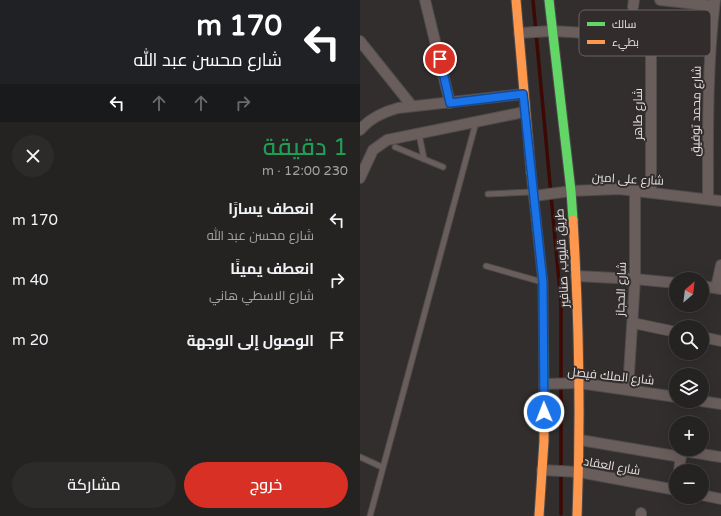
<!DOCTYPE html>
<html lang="ar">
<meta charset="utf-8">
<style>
body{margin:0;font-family:"Varela Round",Cairo,sans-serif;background:#2d2a2a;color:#f1f3f6;direction:rtl;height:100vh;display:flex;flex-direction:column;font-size:15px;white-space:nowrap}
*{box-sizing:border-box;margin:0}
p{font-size:13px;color:#a3a4a5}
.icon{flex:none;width:22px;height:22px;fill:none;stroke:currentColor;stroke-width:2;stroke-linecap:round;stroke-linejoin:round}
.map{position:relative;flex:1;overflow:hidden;direction:ltr}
.details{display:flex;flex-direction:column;background:#252222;width:360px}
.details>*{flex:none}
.top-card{background:#202124;color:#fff;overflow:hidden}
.needle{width:26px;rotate:28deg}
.buttons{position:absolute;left:309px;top:272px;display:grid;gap:8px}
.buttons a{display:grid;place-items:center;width:40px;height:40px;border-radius:50%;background:#252222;box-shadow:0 4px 16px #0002,0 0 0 1px #423f40;font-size:20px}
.pin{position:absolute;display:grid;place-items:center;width:34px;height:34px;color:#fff;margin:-17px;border:2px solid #fff;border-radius:50%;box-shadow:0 1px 4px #0007}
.me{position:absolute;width:44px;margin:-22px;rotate:359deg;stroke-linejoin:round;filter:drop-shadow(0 0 3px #0008)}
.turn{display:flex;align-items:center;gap:14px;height:84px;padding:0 12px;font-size:18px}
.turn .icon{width:52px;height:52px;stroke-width:2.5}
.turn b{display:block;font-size:28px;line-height:34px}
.lanes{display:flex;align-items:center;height:38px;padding:0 12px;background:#0003;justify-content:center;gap:20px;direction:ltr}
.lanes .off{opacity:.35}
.round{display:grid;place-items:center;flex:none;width:42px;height:42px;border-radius:21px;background:#2d2a2a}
.summary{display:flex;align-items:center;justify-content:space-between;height:68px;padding:0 12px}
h1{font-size:24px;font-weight:600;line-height:30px;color:#1e9e55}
.primary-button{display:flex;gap:8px;margin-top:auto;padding:8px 12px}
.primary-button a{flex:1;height:46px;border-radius:24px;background:#d93025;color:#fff;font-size:16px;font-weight:600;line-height:46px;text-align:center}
.primary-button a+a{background:#2d2a2a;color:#f1f3f6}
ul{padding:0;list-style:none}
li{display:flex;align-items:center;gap:12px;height:60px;padding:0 12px}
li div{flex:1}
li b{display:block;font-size:15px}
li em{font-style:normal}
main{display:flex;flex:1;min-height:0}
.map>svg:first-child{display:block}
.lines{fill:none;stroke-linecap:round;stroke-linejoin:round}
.stream{stroke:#3d0904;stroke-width:3.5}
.lane-casing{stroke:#4d4b4b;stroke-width:7}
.street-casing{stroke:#4d4b4b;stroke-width:12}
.fast-casing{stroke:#4d4b4b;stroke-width:11}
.slow-casing{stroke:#4d4b4b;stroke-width:11}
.lane{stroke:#695e5b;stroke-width:5}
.street{stroke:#695e5b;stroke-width:10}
.fast{stroke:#63d668;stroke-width:9}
.slow{stroke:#ff974d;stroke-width:9}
.route-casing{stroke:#114b97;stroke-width:10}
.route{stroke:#1a73e8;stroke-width:7}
.labels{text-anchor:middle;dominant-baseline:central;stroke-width:4;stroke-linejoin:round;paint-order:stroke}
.street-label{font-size:12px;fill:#e8e4e4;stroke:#322d2c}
.key{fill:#322d2c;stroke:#696463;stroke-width:1}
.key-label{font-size:11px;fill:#e8e4e4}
</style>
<main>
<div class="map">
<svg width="361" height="516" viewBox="0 0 361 516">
<rect width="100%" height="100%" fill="#312e2d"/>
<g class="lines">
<path class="stream" d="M 173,0 L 201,303 L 201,514"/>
<g class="lane-casing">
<g id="lane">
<path d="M 59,134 L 64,159"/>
<path d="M 35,147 L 83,167"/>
<path d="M 128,194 L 172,192"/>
<path d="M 126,266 L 182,282"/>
<path d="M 0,457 L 22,467"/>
<path d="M 10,516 L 116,122"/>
</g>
</g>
<g class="street-casing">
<g id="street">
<path d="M 65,0 L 90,103"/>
<path d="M 300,0 L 354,6"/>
<path d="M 273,7 L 274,0"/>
<path d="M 159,33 L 192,31 L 351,40"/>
<path d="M 0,41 L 52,106"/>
<path d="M 0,130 C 10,118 23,112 38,108 L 163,94"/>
<path d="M 0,178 L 13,150 L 27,140 L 164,112"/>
<path d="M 291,192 L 291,37"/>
<path d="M 174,196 L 211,191 L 259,189 L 361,201"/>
<path d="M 348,199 C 348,132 347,66 355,0"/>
<path d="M 216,276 L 275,279 L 316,283"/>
<path d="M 342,286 L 361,289"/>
<path d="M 356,288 L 361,265"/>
<path d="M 273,323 L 316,332"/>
<path d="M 342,337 L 361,341"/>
<path d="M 184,384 L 219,383 L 316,397"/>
<path d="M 268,389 L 275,279 L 275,190"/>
<path d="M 341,401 L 361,404"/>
<path d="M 220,440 L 321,457"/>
<path d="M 182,470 L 219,472 L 316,490"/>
<path d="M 319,471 L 321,454 L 324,451 L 361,457"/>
<path d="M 342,495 L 361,499"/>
<path d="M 281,516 L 281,513"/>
</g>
</g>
<g class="fast-casing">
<g id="fast">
<path d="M 189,0 L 211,191 L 213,220"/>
<path d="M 171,172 L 183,283 L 184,387"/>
</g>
</g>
<g class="slow-casing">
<g id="slow">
<path d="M 156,0 L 171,172"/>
<path d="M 213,220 C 219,319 221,417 217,516"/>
<path d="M 179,516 L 184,441 L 184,387"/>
</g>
</g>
<use href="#lane" class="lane"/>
<use href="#street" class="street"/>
<use href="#fast" class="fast"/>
<use href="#slow" class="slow"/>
</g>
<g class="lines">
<g class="route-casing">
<path id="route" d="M 80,59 L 90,103 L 163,94 L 183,283 L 184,412"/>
</g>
<use href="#route" class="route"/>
</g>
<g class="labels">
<g class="street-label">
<text transform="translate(336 111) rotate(-89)">شارع محمد توفيق</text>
<text transform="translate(278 114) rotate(-90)">شارع طاهر</text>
<text transform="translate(268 179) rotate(3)">شارع على امين</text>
<text transform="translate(202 258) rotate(-93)">طريق قليوب, صنافير</text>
<text transform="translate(261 289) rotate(-88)">شارع الحجاز</text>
<text transform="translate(251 376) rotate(6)">شارع الملك فيصل</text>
<text transform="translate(252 466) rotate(10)">شارع العقاد</text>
</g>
</g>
<rect x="219" y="10" width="132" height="46" rx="6" class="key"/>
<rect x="227" y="22" width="18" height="4" fill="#63d668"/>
<rect x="227" y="40" width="18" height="4" fill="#ff974d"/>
<g class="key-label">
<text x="252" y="28">سالك</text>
<text x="252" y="46">بطيء</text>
</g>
</svg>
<div class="buttons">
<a><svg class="needle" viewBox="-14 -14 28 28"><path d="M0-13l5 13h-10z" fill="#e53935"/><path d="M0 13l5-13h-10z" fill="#a3a4a5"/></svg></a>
<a><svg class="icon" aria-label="search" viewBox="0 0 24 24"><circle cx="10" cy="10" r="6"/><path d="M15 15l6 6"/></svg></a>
<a><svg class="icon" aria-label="layers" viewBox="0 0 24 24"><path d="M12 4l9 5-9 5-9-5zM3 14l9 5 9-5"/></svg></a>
<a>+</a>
<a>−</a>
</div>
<div class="pin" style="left:80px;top:59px;background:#d93025"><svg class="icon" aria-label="arrive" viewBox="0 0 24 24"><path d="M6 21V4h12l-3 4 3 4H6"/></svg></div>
<svg class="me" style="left:184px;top:412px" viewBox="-20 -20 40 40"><circle r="17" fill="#1a73e8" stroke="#fff" stroke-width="3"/><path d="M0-11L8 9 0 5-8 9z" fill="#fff"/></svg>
</div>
<section class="details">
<div class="top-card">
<div class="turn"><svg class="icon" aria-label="left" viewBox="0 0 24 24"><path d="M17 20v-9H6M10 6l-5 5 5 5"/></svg><div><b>170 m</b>شارع محسن عبد الله</div></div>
<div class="lanes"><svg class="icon" aria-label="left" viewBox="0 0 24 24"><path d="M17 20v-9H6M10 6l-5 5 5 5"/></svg><svg class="icon off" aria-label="ahead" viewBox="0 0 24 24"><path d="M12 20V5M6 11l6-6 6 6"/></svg><svg class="icon off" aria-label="ahead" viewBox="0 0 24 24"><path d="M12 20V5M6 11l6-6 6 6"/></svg><svg class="icon off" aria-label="right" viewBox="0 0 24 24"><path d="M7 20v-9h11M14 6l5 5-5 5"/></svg></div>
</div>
<div class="summary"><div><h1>1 دقيقة</h1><p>230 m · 12:00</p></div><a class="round"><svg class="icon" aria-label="close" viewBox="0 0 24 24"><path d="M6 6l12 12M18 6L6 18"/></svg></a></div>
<ul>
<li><svg class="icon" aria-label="left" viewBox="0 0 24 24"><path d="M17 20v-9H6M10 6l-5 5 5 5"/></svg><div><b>انعطف يسارًا</b><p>شارع محسن عبد الله</p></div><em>170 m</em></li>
<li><svg class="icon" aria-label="right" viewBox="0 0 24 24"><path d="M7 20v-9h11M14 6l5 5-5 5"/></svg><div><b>انعطف يمينًا</b><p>شارع الاسطي هاني</p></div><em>40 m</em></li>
<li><svg class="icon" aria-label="arrive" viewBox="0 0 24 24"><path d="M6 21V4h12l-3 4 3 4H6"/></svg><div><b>الوصول إلى الوجهة</b></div><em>20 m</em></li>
</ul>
<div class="primary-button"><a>خروج</a><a>مشاركة</a></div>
</section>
</main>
